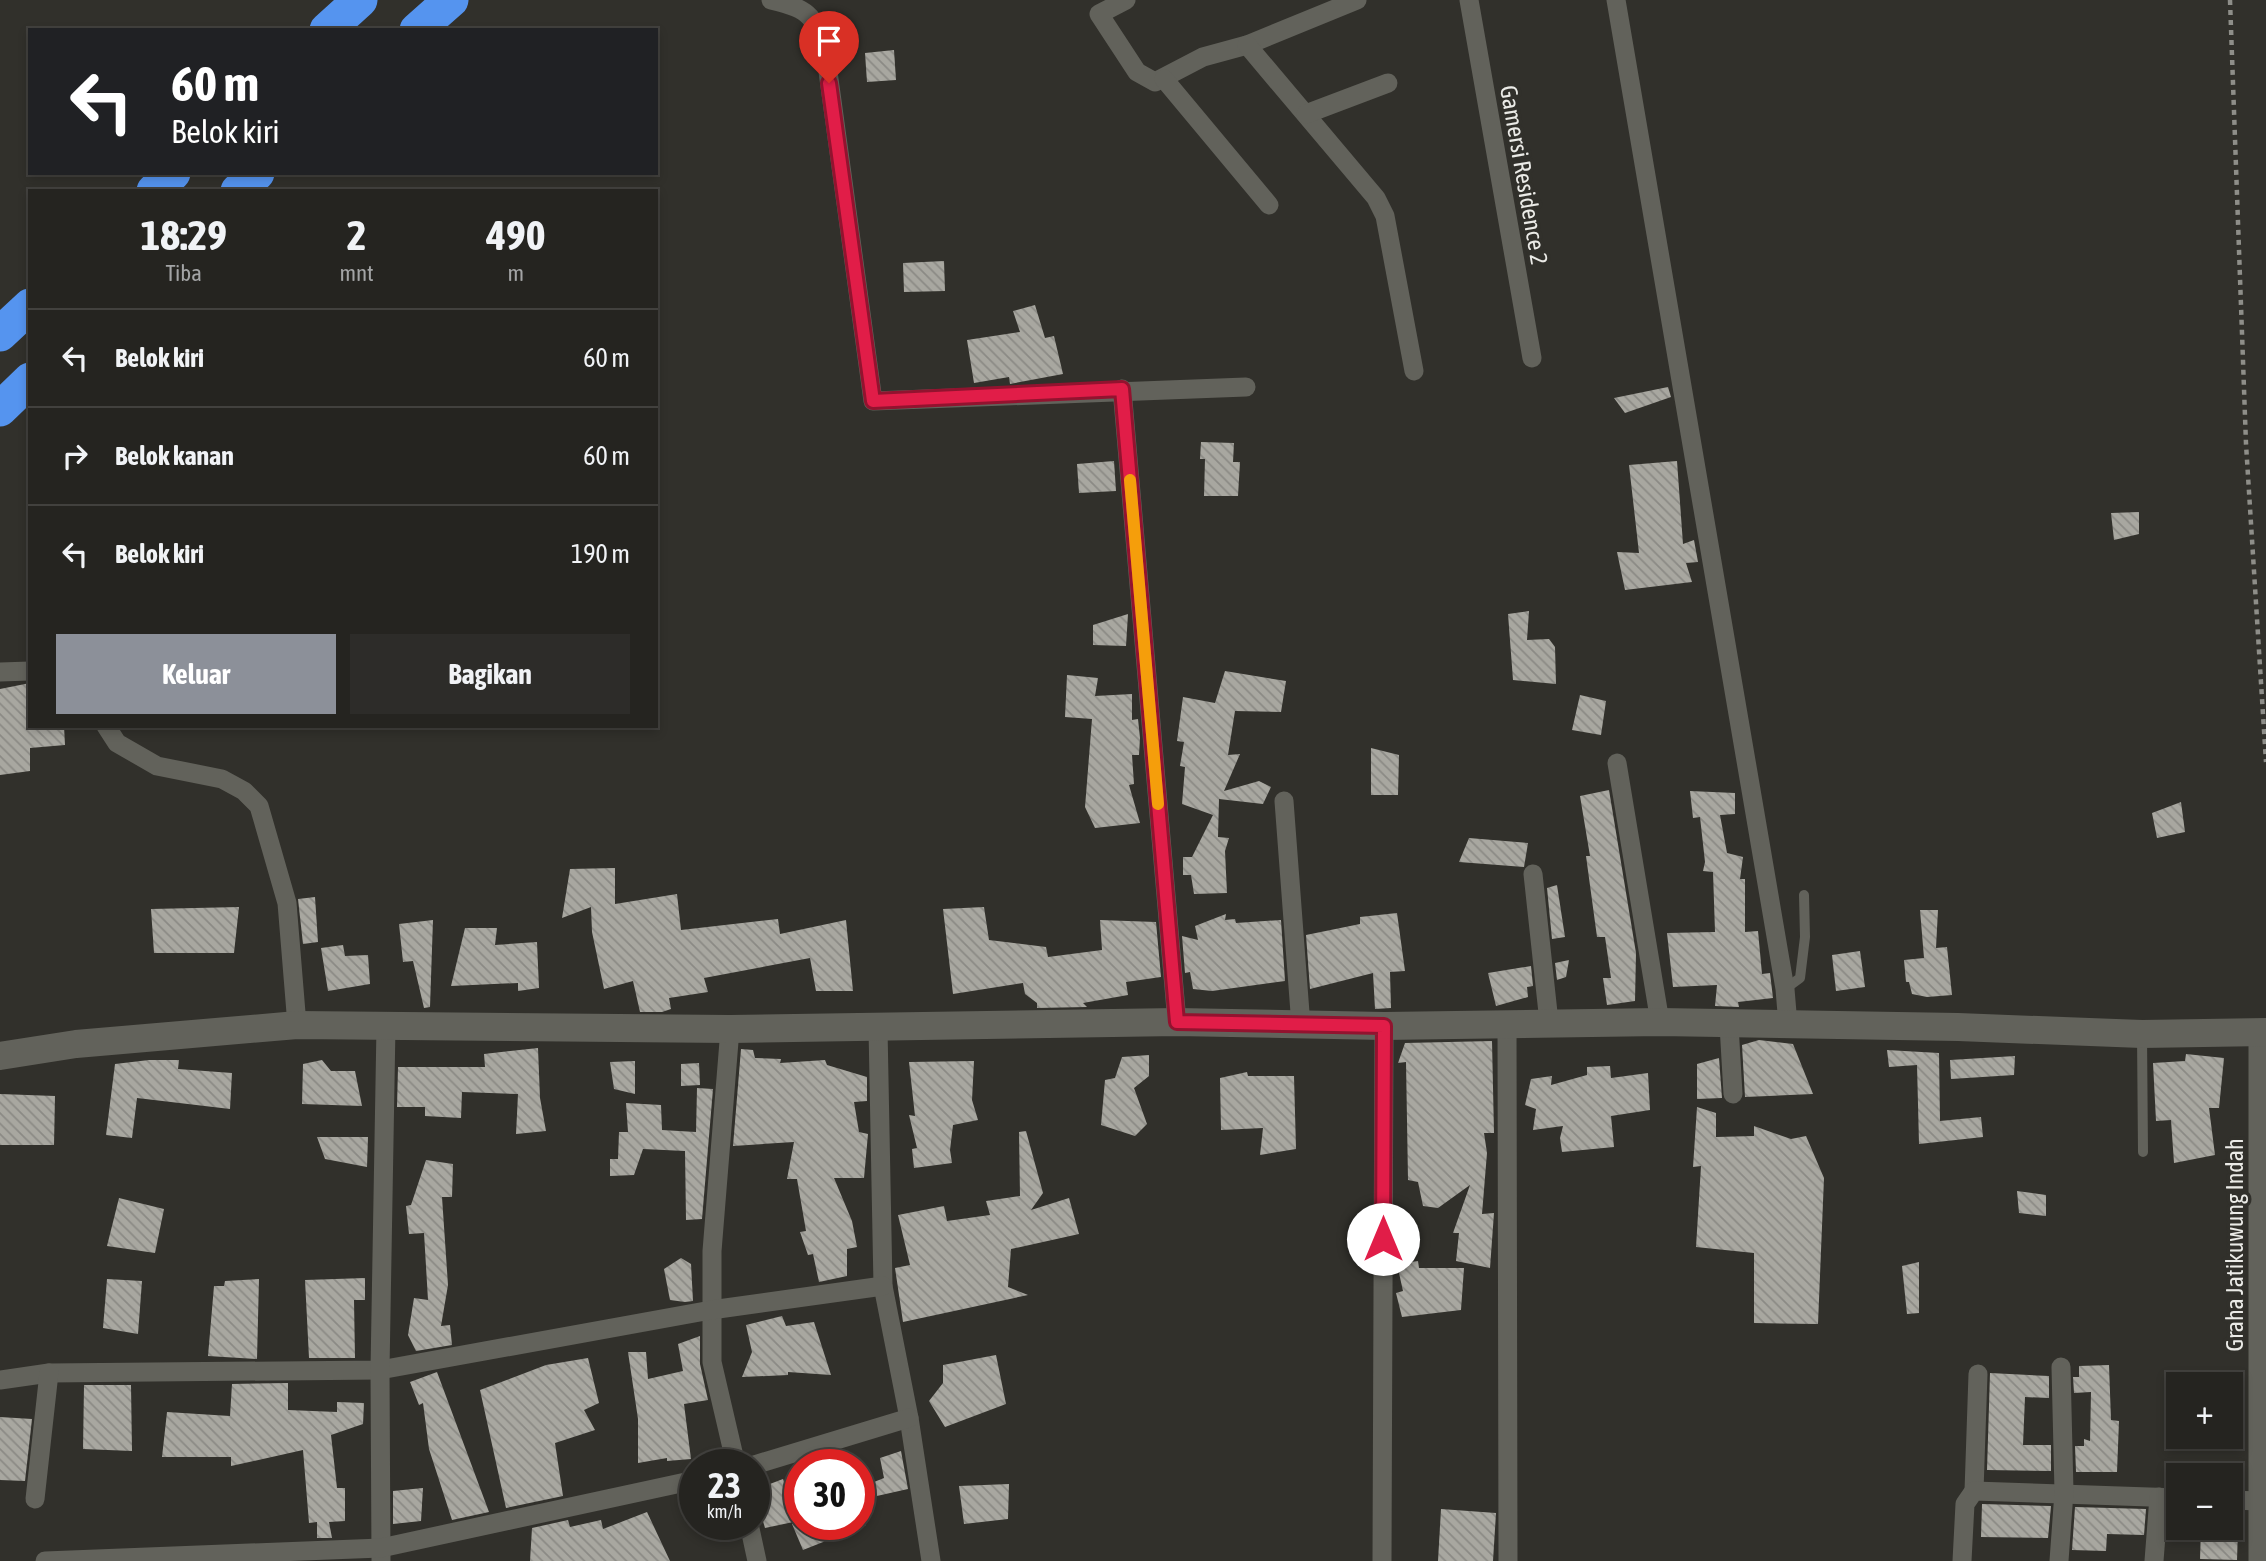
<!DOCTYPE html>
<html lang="id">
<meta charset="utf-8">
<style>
body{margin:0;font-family:"Asap Condensed",sans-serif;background:#2d2c29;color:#f1f3f6;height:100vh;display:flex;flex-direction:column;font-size:26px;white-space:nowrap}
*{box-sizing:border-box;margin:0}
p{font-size:23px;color:#a3a4a5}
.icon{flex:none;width:38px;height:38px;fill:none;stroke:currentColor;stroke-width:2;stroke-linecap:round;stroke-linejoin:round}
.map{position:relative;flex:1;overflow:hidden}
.side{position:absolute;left:28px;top:189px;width:630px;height:539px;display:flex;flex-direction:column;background:#252420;border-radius:0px;box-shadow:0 4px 10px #0003,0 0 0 2px #42413e}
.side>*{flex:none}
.banner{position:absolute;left:28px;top:28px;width:630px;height:147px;border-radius:0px;box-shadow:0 4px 10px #0003,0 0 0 2px #42413e;background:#202124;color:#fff;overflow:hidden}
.fabs{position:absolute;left:2166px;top:1372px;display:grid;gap:14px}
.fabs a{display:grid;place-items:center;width:77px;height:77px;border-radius:0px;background:#252420;box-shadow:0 4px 10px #0003,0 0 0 2px #42413e;font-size:35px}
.speed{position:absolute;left:679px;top:1449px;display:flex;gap:14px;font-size:35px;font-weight:700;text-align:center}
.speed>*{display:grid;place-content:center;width:91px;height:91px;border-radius:50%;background:#252420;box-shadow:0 4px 10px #0003,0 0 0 2px #42413e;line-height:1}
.speed small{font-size:18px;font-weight:400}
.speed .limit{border:10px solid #d22;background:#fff;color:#111}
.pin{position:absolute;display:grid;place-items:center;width:60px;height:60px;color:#fff;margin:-72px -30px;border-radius:50% 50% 50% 0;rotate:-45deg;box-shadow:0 0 7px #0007}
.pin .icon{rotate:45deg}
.me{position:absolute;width:77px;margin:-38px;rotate:0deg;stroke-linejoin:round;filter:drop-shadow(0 0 5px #0008)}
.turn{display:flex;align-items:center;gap:24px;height:147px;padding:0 28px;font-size:32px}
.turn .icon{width:91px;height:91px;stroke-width:2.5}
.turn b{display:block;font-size:49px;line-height:60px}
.eta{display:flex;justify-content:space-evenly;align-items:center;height:119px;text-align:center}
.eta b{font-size:42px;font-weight:700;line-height:49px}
.primary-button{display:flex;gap:14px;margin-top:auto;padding:14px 28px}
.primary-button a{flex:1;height:80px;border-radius:0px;background:#8c9099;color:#fff;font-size:28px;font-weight:700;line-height:80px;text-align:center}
.primary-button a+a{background:#2d2c29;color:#f1f3f6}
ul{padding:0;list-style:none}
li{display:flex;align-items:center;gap:21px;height:98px;padding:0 28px;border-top:2px solid #42413e}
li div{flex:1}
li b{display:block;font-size:26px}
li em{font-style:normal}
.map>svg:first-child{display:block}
.building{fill:url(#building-back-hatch)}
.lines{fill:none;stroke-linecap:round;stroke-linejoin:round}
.path{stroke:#8e8e89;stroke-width:4.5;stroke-dasharray:5 5;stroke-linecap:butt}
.lane{stroke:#62625b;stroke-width:10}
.street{stroke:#62625b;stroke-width:19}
.secondary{stroke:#62625b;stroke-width:28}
.highway{stroke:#5594ef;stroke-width:35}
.route-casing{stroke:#92132f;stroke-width:18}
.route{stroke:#e11d48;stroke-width:12}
.slow{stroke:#f59e0b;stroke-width:12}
.labels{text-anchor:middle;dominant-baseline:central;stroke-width:7;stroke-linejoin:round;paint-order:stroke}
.street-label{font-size:24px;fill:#ebebe7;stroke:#31302b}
</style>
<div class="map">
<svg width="2266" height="1561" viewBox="0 0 2266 1561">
<defs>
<pattern id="building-back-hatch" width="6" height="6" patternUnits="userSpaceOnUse" patternTransform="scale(1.75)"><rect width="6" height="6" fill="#a8a7a0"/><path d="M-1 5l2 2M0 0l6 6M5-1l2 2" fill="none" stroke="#8b8a85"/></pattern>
</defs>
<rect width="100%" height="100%" fill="#31302b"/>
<g class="building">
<path d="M 894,50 L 896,80 L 867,82 L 865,53 Z"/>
<path d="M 944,261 L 945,291 L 904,292 L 903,263 Z"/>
<path d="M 1035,305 L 1045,338 L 1054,336 L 1063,374 L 1010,384 L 1009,377 L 974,383 L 967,340 L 1020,332 L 1013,311 Z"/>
<path d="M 1668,387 L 1671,397 L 1625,413 L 1614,398 Z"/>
<path d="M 1201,442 L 1234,443 L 1233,462 L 1240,462 L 1238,496 L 1204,496 L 1205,459 L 1200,459 Z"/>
<path d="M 1114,461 L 1116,491 L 1079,493 L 1077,464 Z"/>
<path d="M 1677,461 L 1683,544 L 1694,540 L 1698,562 L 1686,563 L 1692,582 L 1625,590 L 1617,552 L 1639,553 L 1629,465 Z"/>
<path d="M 2139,512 L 2139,534 L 2114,540 L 2111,513 Z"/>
<path d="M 1529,611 L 1527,640 L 1549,639 L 1555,647 L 1556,684 L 1513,680 L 1508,614 Z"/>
<path d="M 1128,614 L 1126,646 L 1093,645 L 1093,625 Z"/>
<path d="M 1225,671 L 1286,681 L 1281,712 L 1235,711 L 1228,755 L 1240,754 L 1224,791 L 1259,781 L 1271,787 L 1263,804 L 1219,799 L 1218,837 L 1229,838 L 1225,851 L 1227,893 L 1194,894 L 1191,875 L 1183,875 L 1183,857 L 1192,857 L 1213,815 L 1182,804 L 1185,767 L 1180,766 L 1184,742 L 1177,741 L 1183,697 L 1215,703 Z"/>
<path d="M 1067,675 L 1098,678 L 1095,696 L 1132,694 L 1132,720 L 1138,719 L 1140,738 L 1139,755 L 1132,755 L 1134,784 L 1129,785 L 1140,823 L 1095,828 L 1085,807 L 1092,719 L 1065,717 Z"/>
<path d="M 30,683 L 30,726 L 64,726 L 65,745 L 30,748 L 30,771 L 0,775 L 0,689 Z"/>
<path d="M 1580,695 L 1606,701 L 1601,735 L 1572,730 Z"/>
<path d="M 1371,748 L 1399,755 L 1398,795 L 1371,795 Z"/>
<path d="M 1609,790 L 1636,953 L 1635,1001 L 1607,1005 L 1603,978 L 1611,978 L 1605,937 L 1597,937 L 1586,856 L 1590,856 L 1580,796 Z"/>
<path d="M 1690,791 L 1735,793 L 1735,814 L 1720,815 L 1727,853 L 1743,857 L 1740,879 L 1745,879 L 1745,932 L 1758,931 L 1762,974 L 1770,973 L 1773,998 L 1738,1002 L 1739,1007 L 1715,1006 L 1717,985 L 1673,987 L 1667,933 L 1715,932 L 1713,872 L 1703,871 L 1705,862 L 1700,817 L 1693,818 Z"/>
<path d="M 2181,802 L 2185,832 L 2157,838 L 2152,813 Z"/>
<path d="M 1469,838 L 1528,843 L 1524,867 L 1459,862 Z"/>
<path d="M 615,868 L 615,904 L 677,894 L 681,930 L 778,919 L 780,934 L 846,920 L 853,991 L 816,991 L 810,958 L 704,978 L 708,992 L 669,998 L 671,1009 L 662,1012 L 640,1012 L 633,981 L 604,989 L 592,932 L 591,907 L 562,918 L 570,869 Z"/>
<path d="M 1557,885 L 1565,937 L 1552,939 L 1547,888 Z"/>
<path d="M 315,897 L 318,942 L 303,944 L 298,899 Z"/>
<path d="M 239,907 L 234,953 L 154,953 L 151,909 Z"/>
<path d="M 984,907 L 989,940 L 1046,947 L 1048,957 L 1102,950 L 1100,920 L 1156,922 L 1161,977 L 1126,982 L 1128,995 L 1083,1003 L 1087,1007 L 1037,1008 L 1037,1003 L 1025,994 L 1023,983 L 953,994 L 943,909 Z"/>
<path d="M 1920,910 L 1938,910 L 1936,948 L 1947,947 L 1952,995 L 1927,997 L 1912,994 L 1909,982 L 1906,982 L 1904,960 L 1924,958 Z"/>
<path d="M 1397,913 L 1405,971 L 1390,972 L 1391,1008 L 1375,1009 L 1373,973 L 1310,989 L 1306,935 L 1360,924 L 1360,917 Z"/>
<path d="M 1226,914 L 1225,920 L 1235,919 L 1236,923 L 1281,920 L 1285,981 L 1212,991 L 1193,989 L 1190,972 L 1185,973 L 1182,936 L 1198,940 L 1195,926 Z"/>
<path d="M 433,920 L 430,1007 L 424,1008 L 413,961 L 403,962 L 399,924 Z"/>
<path d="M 465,928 L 497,928 L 495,945 L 537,942 L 539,988 L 518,991 L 518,983 L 451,986 Z"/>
<path d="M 343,945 L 345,956 L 368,955 L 370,984 L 328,991 L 321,948 Z"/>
<path d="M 1860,951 L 1865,987 L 1836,991 L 1832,955 Z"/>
<path d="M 1569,960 L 1566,977 L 1557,980 L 1555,963 Z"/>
<path d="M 1531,966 L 1533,986 L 1527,987 L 1528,997 L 1496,1006 L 1488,973 Z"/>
<path d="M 1759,1040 L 1793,1044 L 1813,1094 L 1745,1097 L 1742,1045 Z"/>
<path d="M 1492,1041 L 1494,1133 L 1484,1133 L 1487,1153 L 1482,1214 L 1494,1213 L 1490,1268 L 1456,1261 L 1459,1233 L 1453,1233 L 1470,1185 L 1438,1208 L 1423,1206 L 1418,1182 L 1408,1180 L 1406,1062 L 1398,1063 L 1405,1043 Z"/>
<path d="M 538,1048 L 540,1098 L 546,1131 L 516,1134 L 518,1094 L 462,1092 L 461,1118 L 425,1116 L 425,1107 L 397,1107 L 398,1067 L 485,1067 L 484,1054 Z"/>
<path d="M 741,1049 L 753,1050 L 755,1058 L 781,1059 L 780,1063 L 825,1060 L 827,1065 L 867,1077 L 867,1101 L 854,1102 L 859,1132 L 868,1134 L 864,1178 L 834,1178 L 852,1221 L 857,1247 L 847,1249 L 847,1276 L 819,1282 L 813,1254 L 808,1255 L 800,1232 L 806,1231 L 797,1179 L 787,1179 L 794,1142 L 733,1146 Z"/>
<path d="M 1887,1050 L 1939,1053 L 1940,1121 L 1981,1117 L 1983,1137 L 1919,1144 L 1917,1065 L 1889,1067 Z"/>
<path d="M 2186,1054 L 2224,1058 L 2219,1108 L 2209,1108 L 2215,1155 L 2174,1163 L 2171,1120 L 2156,1121 L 2153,1063 L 2185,1061 Z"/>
<path d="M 1149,1055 L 1149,1076 L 1134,1088 L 1147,1124 L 1135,1136 L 1101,1125 L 1105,1080 L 1115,1078 L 1122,1057 Z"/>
<path d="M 2015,1056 L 2014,1075 L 1951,1079 L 1950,1060 Z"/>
<path d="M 1719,1058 L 1722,1098 L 1697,1099 L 1697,1064 Z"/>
<path d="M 149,1060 L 179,1060 L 178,1069 L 232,1073 L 230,1109 L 137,1098 L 132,1138 L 106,1135 L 115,1064 Z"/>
<path d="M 322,1060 L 331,1071 L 355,1071 L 362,1106 L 302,1104 L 303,1064 Z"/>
<path d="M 635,1061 L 635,1094 L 614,1089 L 610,1062 Z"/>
<path d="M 974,1061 L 972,1100 L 978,1120 L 953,1125 L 950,1150 L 952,1163 L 914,1168 L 912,1149 L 917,1148 L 909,1115 L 915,1116 L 909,1062 Z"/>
<path d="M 699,1063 L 700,1085 L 681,1086 L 681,1064 Z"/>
<path d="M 1610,1066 L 1611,1078 L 1648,1073 L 1650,1110 L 1611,1116 L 1614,1147 L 1562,1152 L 1560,1138 L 1563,1126 L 1533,1130 L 1536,1109 L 1525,1105 L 1531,1079 L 1552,1076 L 1551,1085 L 1587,1075 L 1587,1067 Z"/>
<path d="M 1247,1072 L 1248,1076 L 1294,1076 L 1296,1149 L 1260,1155 L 1263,1128 L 1221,1130 L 1220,1078 Z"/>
<path d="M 697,1088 L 713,1089 L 702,1219 L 686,1220 L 685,1151 L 643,1149 L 634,1175 L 610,1176 L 610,1159 L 618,1159 L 619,1132 L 628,1132 L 626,1103 L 661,1105 L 662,1130 L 696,1132 Z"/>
<path d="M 0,1094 L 55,1096 L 54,1145 L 0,1145 Z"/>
<path d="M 1697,1107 L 1716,1113 L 1716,1137 L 1754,1136 L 1754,1126 L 1791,1139 L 1806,1136 L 1824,1178 L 1818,1324 L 1754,1323 L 1754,1253 L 1696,1247 L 1701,1166 L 1693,1167 Z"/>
<path d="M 1026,1131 L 1043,1193 L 1031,1210 L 1069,1198 L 1079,1234 L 1011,1249 L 1008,1287 L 1028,1295 L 903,1322 L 895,1268 L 910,1265 L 898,1215 L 944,1206 L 947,1221 L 990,1215 L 986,1201 L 1020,1196 L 1019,1132 Z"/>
<path d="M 317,1137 L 368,1137 L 367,1167 L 325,1159 Z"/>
<path d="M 426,1160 L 453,1164 L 452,1197 L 442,1197 L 448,1285 L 441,1326 L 450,1325 L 452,1345 L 416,1351 L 408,1335 L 414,1298 L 428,1300 L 424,1233 L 409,1234 L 406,1206 L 411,1205 Z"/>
<path d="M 2017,1191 L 2046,1195 L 2046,1216 L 2019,1213 Z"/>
<path d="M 119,1198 L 164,1209 L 155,1253 L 107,1246 Z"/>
<path d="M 681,1258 L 691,1264 L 693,1301 L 685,1302 L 670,1300 L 664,1269 Z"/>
<path d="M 1418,1261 L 1419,1268 L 1464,1268 L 1461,1310 L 1402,1317 L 1396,1293 L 1403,1291 L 1397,1264 Z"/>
<path d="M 1919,1262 L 1919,1313 L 1907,1314 L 1902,1266 Z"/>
<path d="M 365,1278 L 365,1300 L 354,1300 L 355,1358 L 309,1358 L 305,1280 Z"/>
<path d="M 107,1279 L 142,1281 L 138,1334 L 103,1328 Z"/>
<path d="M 259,1279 L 257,1359 L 208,1356 L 214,1286 L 224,1286 L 225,1281 Z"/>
<path d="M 782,1316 L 786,1326 L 814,1322 L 831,1375 L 788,1372 L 788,1375 L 742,1377 L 752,1352 L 746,1325 Z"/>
<path d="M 700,1336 L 700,1364 L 708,1400 L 684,1404 L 691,1459 L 667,1461 L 667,1458 L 638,1463 L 638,1419 L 628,1352 L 646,1352 L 648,1379 L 683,1371 L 678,1344 Z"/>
<path d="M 996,1355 L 1006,1404 L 945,1427 L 929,1401 L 943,1383 L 943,1365 Z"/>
<path d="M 588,1358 L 599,1403 L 584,1410 L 595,1430 L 555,1443 L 563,1496 L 506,1508 L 480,1390 L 546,1365 Z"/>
<path d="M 2109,1365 L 2111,1420 L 2119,1421 L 2117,1472 L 2076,1472 L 2075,1446 L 2084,1446 L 2084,1439 L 2090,1441 L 2091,1392 L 2074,1393 L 2073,1377 L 2079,1377 L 2079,1366 Z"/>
<path d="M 437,1372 L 489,1512 L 452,1520 L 429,1449 L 423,1403 L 419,1405 L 410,1382 Z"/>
<path d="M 1990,1373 L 2049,1376 L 2049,1398 L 2025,1397 L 2023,1445 L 2051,1445 L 2051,1471 L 1987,1470 Z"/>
<path d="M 288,1383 L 288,1410 L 337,1412 L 337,1402 L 364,1403 L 363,1424 L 331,1435 L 337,1488 L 345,1488 L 345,1521 L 329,1522 L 332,1538 L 317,1538 L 317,1522 L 309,1523 L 303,1450 L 231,1466 L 231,1457 L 162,1457 L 167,1412 L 230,1416 L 232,1384 Z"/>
<path d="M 84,1385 L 131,1385 L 132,1451 L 83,1449 Z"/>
<path d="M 0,1417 L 32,1419 L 25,1481 L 0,1480 Z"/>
<path d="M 901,1451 L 908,1489 L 859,1500 L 859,1488 L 884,1478 L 880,1458 Z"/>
<path d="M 783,1479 L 798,1521 L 765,1528 L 754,1490 Z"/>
<path d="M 1009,1484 L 1008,1519 L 964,1524 L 959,1486 Z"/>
<path d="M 423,1488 L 421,1521 L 393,1524 L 393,1491 Z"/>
<path d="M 1982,1504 L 2051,1506 L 2048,1538 L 1981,1537 Z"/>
<path d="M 2075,1507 L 2146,1509 L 2144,1535 L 2107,1534 L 2106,1551 L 2072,1550 Z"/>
<path d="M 1441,1509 L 1496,1513 L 1493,1561 L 1438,1561 Z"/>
<path d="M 2170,1511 L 2179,1511 L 2179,1534 L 2168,1533 Z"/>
<path d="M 647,1512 L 670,1561 L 530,1561 L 532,1528 L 568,1520 L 570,1527 L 601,1520 L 603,1529 Z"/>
<path d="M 792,1524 L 865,1524 L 866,1525 L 803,1550 Z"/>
<path d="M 2201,1528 L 2238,1528 L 2237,1560 L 2200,1559 Z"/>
</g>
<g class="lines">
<path class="path" d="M 2230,0 L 2246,444 L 2266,762"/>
<g class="lane">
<path d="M 1785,989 L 1800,978 L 1805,937 L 1804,895"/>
<path d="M 2142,1035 L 2143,1152"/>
</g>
<g class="street">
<path d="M 771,0 C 812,10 815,16 826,57 L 873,401 L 1246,387"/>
<path d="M 1126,0 L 1099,14 L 1137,72 L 1155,82 L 1203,57 L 1247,45 L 1357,0"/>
<path d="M 1469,0 L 1532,358"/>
<path d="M 1616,0 L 1785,989 L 1788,1025"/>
<path d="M 1247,45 L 1376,198 L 1385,216 L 1414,371"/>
<path d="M 1164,79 L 1269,205"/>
<path d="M 1306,114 L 1388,83"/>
<path d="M 1122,389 L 1177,1022"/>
<path d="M 0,672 L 30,671"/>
<path d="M 106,726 L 117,743 L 157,766 L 222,779 L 244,791 L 259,806 L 287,903 L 297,1025"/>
<path d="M 1617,763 L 1660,1022"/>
<path d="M 1284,801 L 1301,1026"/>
<path d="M 1533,874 L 1549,1022"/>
<path d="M 1507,1023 L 1508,1561"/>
<path d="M 1729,1025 L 1733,1094"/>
<path d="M 878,1028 L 883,1286 L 909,1418 L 931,1561"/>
<path d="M 730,1029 L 712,1251 L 712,1362 L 736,1465"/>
<path d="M 0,1380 L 49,1373 L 380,1370 L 711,1310 L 883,1286"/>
<path d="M 754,1465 L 909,1418"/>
<path d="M 1974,1491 L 1978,1374"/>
<path d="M 35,1499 L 49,1373"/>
<path d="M 2231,1500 L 2259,1501"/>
<path d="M 749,1524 L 757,1561"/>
<path d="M 381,1560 L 380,1370 L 386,1026"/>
<path d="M 45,1561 L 381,1548 L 695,1480"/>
<path d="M 1382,1561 L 1384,1026"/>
<path d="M 1962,1561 L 1965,1504 L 1974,1491 L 2179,1498"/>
<path d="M 2059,1561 L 2064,1492 L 2061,1367"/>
<path d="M 2154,1561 L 2159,1497"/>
<path d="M 2258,1561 L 2258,1032"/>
</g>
<path class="secondary" d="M 0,1056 L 76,1044 L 297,1025 L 730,1029 L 1177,1022 L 1384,1026 L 1660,1022 L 1958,1027 L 2142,1034 L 2266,1032"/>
<g class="highway">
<path d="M 327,30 L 360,0"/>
<path d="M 417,30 L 451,0"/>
<path d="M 154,191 L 173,173"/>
<path d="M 238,191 L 257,173"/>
<path d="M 0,334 L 30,306"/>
<path d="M 0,409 L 30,380"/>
</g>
</g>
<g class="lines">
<g class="route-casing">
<path id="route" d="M 829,83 L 873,401 L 1122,389 L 1177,1022 L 1384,1026 L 1383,1239"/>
</g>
<use href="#route" class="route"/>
<path class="slow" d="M 1130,480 L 1158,804"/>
</g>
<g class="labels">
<g class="street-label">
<text transform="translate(1524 175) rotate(80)">Gamersi Residence 2</text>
<text transform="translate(2234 1245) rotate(-90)">Graha Jatikuwung Indah</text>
</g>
</g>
</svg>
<div class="fabs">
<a>+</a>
<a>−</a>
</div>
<div class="speed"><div>23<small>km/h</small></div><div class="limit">30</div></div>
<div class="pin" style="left:829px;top:83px;background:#d93025"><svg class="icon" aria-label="arrive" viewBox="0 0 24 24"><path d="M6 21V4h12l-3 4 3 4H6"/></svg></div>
<svg class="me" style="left:1383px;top:1239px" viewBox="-20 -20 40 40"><circle r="19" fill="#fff"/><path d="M0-13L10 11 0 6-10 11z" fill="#e11d48"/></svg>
<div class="banner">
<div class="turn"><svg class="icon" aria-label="left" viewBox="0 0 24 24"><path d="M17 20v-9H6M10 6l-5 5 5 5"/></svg><div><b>60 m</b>Belok kiri</div></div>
</div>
<section class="side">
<div class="eta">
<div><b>18:29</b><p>Tiba</p></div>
<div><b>2</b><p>mnt</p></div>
<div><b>490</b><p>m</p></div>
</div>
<ul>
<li><svg class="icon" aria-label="left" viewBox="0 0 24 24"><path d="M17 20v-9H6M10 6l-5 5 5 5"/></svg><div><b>Belok kiri</b></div><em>60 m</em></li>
<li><svg class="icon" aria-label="right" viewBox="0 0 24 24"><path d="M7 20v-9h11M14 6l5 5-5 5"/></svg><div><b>Belok kanan</b></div><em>60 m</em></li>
<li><svg class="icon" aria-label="left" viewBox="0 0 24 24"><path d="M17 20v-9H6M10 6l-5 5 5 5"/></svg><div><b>Belok kiri</b></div><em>190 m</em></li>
</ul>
<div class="primary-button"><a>Keluar</a><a>Bagikan</a></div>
</section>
</div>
